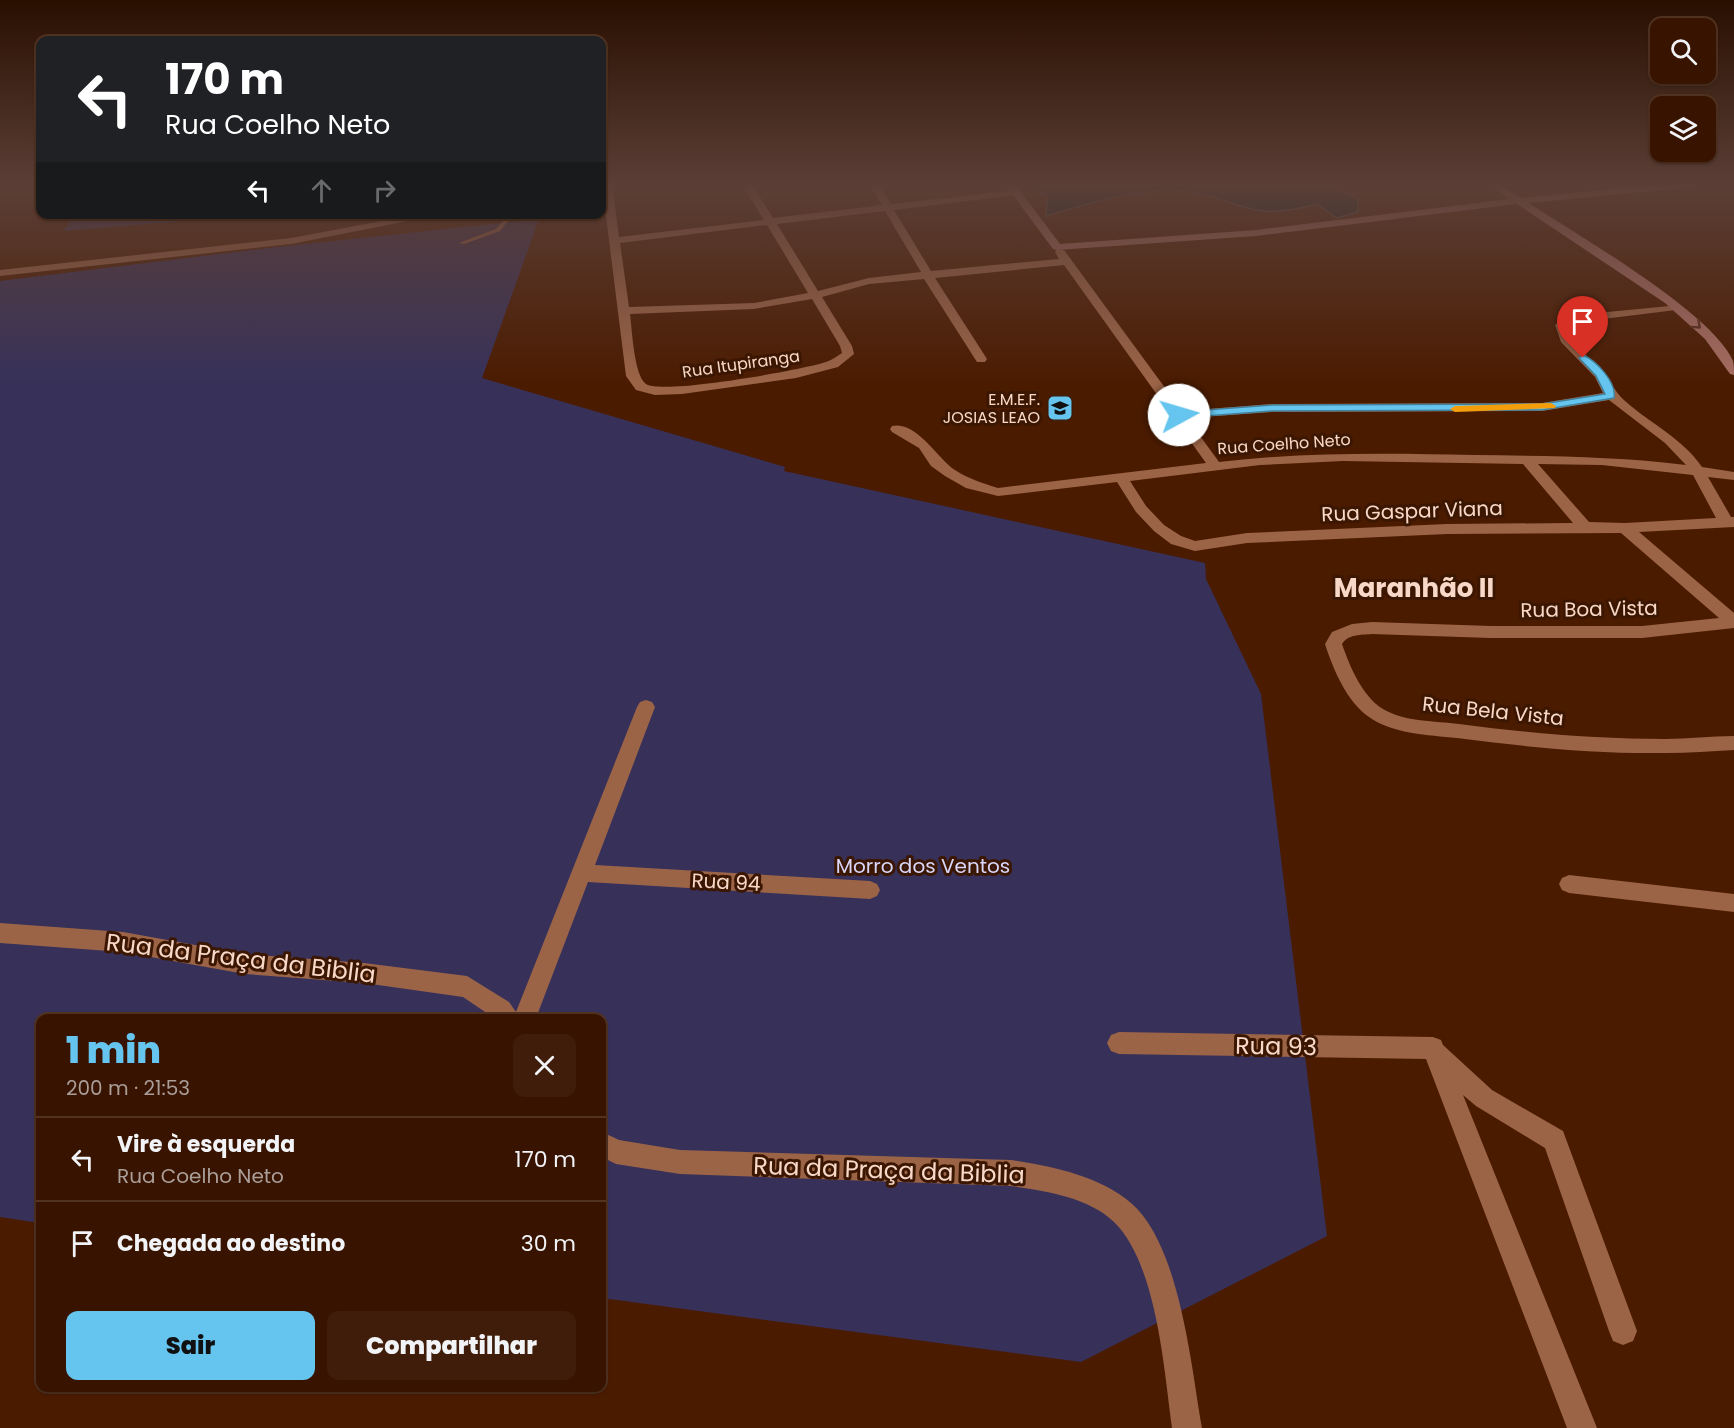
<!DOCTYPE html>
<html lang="pt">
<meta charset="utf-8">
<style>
body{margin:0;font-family:Poppins,sans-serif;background:#3f1d0a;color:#f1f3f6;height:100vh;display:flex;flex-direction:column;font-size:22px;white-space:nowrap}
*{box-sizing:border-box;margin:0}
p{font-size:20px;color:#ab9e99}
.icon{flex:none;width:33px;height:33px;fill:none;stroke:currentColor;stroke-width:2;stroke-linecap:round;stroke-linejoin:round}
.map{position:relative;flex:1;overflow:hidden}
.sheet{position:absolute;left:36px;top:1014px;width:570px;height:378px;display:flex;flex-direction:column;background:#381400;border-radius:12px;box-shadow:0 2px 4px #0004,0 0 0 2px #523322}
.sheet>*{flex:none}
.top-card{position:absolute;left:36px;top:36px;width:570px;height:183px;border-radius:12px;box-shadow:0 2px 4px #0004,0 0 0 2px #523322;background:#202124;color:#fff;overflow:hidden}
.fabs{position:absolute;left:1650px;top:18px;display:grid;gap:12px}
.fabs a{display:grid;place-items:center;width:66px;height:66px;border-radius:12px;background:#381400;box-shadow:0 2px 4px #0004,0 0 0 2px #523322;font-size:30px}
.pin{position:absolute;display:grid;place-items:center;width:51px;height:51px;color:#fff;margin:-62px -26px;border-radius:50% 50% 50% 0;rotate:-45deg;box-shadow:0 0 6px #0007}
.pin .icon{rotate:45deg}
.me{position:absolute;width:66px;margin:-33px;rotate:84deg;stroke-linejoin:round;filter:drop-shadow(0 0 4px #0008)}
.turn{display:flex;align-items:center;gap:21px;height:126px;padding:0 30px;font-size:27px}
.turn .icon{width:78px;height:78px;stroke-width:2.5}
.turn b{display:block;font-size:42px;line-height:51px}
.lanes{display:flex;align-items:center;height:57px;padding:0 30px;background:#0003;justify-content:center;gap:30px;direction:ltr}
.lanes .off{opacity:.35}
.round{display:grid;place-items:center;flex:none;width:63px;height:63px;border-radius:12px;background:#3f1d0a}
.overview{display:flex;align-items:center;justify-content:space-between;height:102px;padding:0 30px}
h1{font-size:36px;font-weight:800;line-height:45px;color:#65c5ee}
.cta{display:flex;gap:12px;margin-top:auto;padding:12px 30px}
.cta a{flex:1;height:69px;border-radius:12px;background:#65c5ee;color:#111;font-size:24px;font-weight:800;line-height:69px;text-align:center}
.cta a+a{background:#3f1d0a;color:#f1f3f6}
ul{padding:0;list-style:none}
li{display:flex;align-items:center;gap:18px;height:84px;padding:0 30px;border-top:2px solid #523322}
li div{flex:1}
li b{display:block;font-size:22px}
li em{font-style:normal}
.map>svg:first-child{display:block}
.green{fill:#37315a}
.water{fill:#021a24;stroke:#4c5355;stroke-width:1.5}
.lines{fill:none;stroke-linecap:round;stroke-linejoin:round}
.lane{fill:#9c6447;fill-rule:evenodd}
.street{fill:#9c6447;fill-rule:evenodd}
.secondary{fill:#a86d62;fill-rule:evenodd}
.oneway{stroke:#5c301e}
.route{fill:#65c5ee;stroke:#42809b;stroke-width:1.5}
.slow{fill:#f59e0b}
.labels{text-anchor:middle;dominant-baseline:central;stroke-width:6;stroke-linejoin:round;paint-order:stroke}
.far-street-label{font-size:16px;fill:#f8d8c8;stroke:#3b1601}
.far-poi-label{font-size:16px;fill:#f8d8c8;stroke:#3b1601;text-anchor:end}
.street-label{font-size:20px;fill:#f8d8c8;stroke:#3b1601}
.park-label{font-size:20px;fill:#d8d6f9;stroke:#3b1601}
.near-street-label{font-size:24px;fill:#f8d8c8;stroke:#3b1601}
.district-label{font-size:26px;font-weight:bold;fill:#f8d8c8;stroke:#3b1601}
</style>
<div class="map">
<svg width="1734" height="1428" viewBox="0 0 1734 1428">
<rect width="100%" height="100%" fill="#4b1b00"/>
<g class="green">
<path d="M 76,215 L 76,214 L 258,215 L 63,231 Z"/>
<path d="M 539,219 L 482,378 L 785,467 L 784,471 L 1205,563 L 1206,579 L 1261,694 L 1327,1236 L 1081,1362 L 602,1298 L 602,1018 L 40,1018 L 40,1223 L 0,1217 L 0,281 L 268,248 Z"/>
</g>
<path class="water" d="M 1029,184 L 1337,184 L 1336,188 L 1358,199 L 1358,212 L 1337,218 L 1317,204 C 1299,209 1281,213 1262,211 C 1238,208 1215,195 1191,192 C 1142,187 1092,202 1046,216 L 1048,195 L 1033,190 Z"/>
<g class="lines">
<path class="lane" d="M 509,214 L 514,214 L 500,231 L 464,244 L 459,243 L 496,229 Z"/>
<g class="street">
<path d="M 602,184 L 612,184 L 619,237 L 764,220 L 742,184 L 752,184 L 773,218 L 882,205 L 869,184 L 879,184 L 891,204 L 1019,190 L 1019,194 L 1016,195 L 894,210 L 931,271 L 1059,259 L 1055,252 L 1056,250 L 1064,250 L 1182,411 L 1272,404 L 1542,403 L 1603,393 L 1595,377 L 1561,342 L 1555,325 L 1566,316 L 1680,305 L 1682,307 L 1676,310 L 1570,323 L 1567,326 C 1570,344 1585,353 1597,365 C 1609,376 1613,391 1625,401 C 1651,424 1682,438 1702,467 L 1734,472 L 1734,480 L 1708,477 L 1731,517 L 1734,517 L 1734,527 L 1639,532 L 1734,613 L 1734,628 L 1642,638 L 1491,638 L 1372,634 C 1361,635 1348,634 1342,644 C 1350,667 1362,696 1383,709 C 1405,722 1435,721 1459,724 C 1527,733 1597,739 1665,739 C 1688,739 1711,736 1734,736 L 1734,750 C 1711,751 1689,753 1666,753 C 1596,754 1526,747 1457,738 C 1428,735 1393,734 1369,717 C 1347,702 1333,669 1325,644 L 1332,632 L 1352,624 L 1372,622 L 1491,626 L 1642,626 L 1719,618 L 1621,533 L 1447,534 L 1247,543 L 1195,551 L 1171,544 L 1154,531 L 1136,512 L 1117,482 L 998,496 L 966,488 L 945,476 L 931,466 L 919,448 L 892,432 L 890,429 L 892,426 C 916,420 938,459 955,470 C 969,479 982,483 998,488 L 1206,463 L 1064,265 L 935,278 L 987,359 L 985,362 L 977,362 L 924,279 L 869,284 L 822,297 L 852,346 L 854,354 L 838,367 L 796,378 L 682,394 L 655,395 L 636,390 L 626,376 ZM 885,211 L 921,272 L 869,278 L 818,291 L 777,224 ZM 767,225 L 808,293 L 754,303 L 629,307 L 620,243 ZM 812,299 L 840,346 L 842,353 C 837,356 832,360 826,362 C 802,370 662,395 646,384 C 634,376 632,329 630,314 L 754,309 ZM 1609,400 L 1665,443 L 1686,465 C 1615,456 1544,456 1473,455 C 1388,453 1304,452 1219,462 L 1187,418 L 1272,412 L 1542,411 ZM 1343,461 L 1523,464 L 1573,523 L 1447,524 L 1247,533 L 1195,541 L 1181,536 L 1164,525 L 1146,506 L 1130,481 L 1260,465 ZM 1538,464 L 1602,465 L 1693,475 L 1716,518 L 1625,523 L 1589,522 Z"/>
<path d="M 419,214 L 443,214 L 291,244 L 0,276 L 0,270 L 291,238 Z"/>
<path d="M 646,700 L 652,702 L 655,707 L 595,865 L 870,881 L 877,884 L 880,890 L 877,896 L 870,899 L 588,882 L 536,1018 L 494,1018 L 463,997 L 364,983 L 245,974 L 123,952 L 0,943 L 0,923 L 123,932 L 245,954 L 364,963 L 467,976 L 509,1002 L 516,1012 L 637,707 L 640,702 Z"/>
<path d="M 1569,875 L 1734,894 L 1734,912 L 1569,893 L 1562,890 L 1559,884 L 1562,878 Z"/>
<path d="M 1119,1032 L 1433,1037 L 1441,1040 L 1443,1045 L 1492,1090 L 1563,1131 L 1637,1331 L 1633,1341 L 1623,1345 L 1613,1341 L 1609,1331 L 1545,1148 L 1476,1106 L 1463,1095 L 1597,1428 L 1567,1428 L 1426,1059 L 1119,1054 L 1111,1051 L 1107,1043 L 1111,1035 Z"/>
<path d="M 602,1132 L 619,1140 L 680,1150 L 1011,1160 C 1051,1166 1100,1176 1131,1203 C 1180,1245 1191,1366 1202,1428 L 1172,1428 C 1164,1370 1157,1264 1114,1222 C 1088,1197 1045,1191 1011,1186 L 680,1174 L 616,1164 L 602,1157 Z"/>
</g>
<path class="secondary" d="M 1005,184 L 1015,184 L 1060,244 L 1256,230 L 1509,199 L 1488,184 L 1500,184 L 1521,198 L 1662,184 L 1699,184 L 1694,187 L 1529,203 C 1577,235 1712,312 1733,361 C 1734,365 1734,371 1734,375 L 1730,374 L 1705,339 L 1665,303 L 1517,204 L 1256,236 L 1057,250 L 1053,249 Z"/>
</g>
<defs><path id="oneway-chevron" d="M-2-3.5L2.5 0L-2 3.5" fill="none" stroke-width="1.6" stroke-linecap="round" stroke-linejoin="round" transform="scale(1.5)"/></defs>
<use class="oneway" href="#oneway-chevron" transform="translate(1697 325) rotate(42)"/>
<linearGradient id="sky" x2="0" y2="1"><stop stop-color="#290f00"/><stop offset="0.48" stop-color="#5b3f37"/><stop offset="1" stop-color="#5b3f37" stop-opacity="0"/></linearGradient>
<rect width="1734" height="384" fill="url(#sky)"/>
<path class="route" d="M 1583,355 C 1597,361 1617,383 1614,398 L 1542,410 L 1272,411 L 1179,418 L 1174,415 L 1179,412 L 1272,405 L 1542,404 L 1605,394 L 1596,376 L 1579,358 Z"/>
<path class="slow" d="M 1551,403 L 1556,406 L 1555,408 L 1455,412 L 1450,409 L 1455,406 Z"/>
<defs>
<g id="school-square" transform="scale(1.35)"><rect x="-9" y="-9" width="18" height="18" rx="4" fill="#65c5ee" stroke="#3b1601"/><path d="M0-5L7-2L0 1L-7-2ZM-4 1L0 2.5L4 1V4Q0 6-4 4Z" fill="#111"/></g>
</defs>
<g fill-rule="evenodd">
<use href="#school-square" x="1060" y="408"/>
</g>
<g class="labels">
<g class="far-street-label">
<text transform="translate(741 364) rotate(-8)">Rua Itupiranga</text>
<text transform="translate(1284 444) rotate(-4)">Rua Coelho Neto</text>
</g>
<g class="far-poi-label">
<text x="1040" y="399">E.M.E.F.<tspan x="1040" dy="18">JOSIAS LEAO</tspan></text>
</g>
<g class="street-label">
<text transform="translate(1412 511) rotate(-2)">Rua Gaspar Viana</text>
<text transform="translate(1589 609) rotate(-1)">Rua Boa Vista</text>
<text transform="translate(1493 711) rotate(6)">Rua Bela Vista</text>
<text transform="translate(726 882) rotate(3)">Rua 94</text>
</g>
<g class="park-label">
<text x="923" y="866">Morro dos Ventos</text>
</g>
<g class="near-street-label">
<text transform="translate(241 958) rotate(7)">Rua da Praça da Biblia</text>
<text transform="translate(1276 1046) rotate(1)">Rua 93</text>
<text transform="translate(889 1170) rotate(2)">Rua da Praça da Biblia</text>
</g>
<g class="district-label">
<text x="1414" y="588">Maranhão II</text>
</g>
</g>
</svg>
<div class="fabs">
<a><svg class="icon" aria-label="search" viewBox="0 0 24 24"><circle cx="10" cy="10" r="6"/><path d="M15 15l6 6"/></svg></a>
<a><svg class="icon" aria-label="layers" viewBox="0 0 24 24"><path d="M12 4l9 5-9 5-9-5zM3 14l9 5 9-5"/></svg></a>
</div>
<div class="pin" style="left:1583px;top:358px;background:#d93025"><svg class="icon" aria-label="arrive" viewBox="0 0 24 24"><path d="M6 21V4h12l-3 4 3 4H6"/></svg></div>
<svg class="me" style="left:1179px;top:415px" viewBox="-20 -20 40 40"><circle r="19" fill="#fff"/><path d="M0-13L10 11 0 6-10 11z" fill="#65c5ee"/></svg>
<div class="top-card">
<div class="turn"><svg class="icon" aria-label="left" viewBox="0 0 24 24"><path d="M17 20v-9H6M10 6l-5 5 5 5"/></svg><div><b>170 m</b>Rua Coelho Neto</div></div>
<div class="lanes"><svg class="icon" aria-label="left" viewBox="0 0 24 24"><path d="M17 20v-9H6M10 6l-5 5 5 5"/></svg><svg class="icon off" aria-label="ahead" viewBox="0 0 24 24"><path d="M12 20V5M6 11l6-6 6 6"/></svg><svg class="icon off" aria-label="right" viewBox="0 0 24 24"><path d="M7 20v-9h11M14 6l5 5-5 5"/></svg></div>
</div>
<section class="sheet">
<div class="overview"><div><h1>1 min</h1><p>200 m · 21:53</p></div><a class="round"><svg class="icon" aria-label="close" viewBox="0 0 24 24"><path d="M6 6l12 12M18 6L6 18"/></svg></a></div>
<ul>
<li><svg class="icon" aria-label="left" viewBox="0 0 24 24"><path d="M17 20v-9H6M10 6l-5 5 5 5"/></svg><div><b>Vire à esquerda</b><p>Rua Coelho Neto</p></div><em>170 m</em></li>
<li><svg class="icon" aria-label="arrive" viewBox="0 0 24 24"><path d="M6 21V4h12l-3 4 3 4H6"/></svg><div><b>Chegada ao destino</b></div><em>30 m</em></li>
</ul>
<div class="cta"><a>Sair</a><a>Compartilhar</a></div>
</section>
</div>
